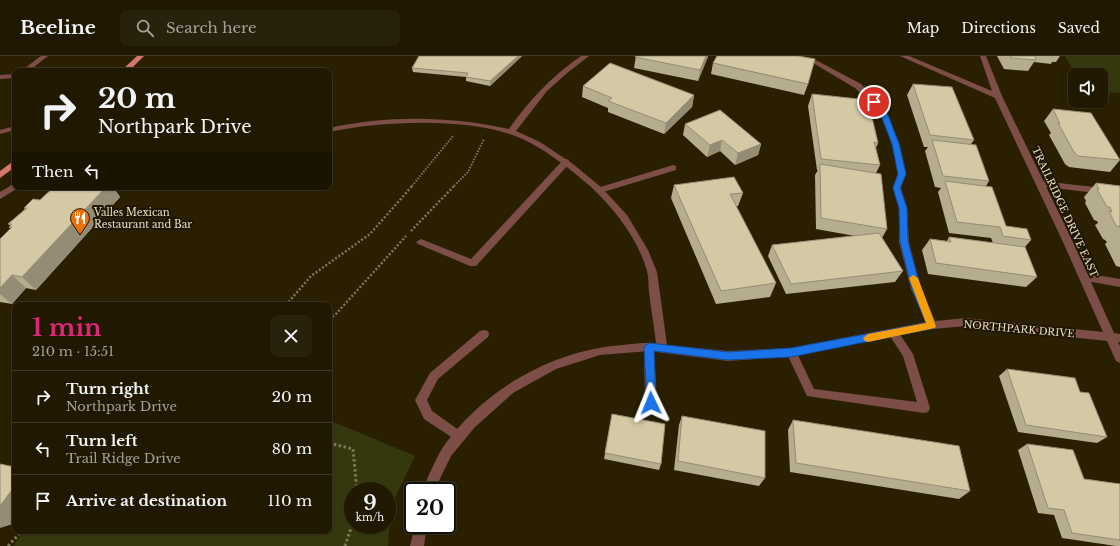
<!DOCTYPE html>
<meta charset="utf-8">
<style>
body{margin:0;font-family:"Libre Baskerville",serif;background:#28210b;color:#f1f3f6;height:100vh;display:flex;flex-direction:column;font-size:15px;white-space:nowrap}
*{box-sizing:border-box;margin:0}
p{font-size:13px;color:#a2a099}
.icon{flex:none;width:22px;height:22px;fill:none;stroke:currentColor;stroke-width:2;stroke-linecap:round;stroke-linejoin:round}
.map{position:relative;flex:1;overflow:hidden}
.sheet{position:absolute;left:12px;top:246px;width:320px;height:232px;display:flex;flex-direction:column;background:#201801;border-radius:8px;box-shadow:0 1px 3px #0004,0 0 0 1px #3d3723}
.sheet>*{flex:none}
.top-card{position:absolute;left:12px;top:12px;width:320px;height:122px;border-radius:8px;box-shadow:0 1px 3px #0004,0 0 0 1px #3d3723;background:#201801;color:#f1f3f6;overflow:hidden}
.tools{position:absolute;left:1068px;top:12px;display:grid;gap:8px}
.tools a{display:grid;place-items:center;width:40px;height:40px;border-radius:8px;background:#201801;box-shadow:0 1px 3px #0004,0 0 0 1px #3d3723;font-size:20px}
.speed{position:absolute;left:344px;top:426px;display:flex;gap:8px;font-size:20px;font-weight:700;text-align:center}
.speed>*{display:grid;place-content:center;width:52px;height:52px;border-radius:50%;background:#201801;box-shadow:0 1px 3px #0004,0 0 0 1px #3d3723;line-height:1}
.speed small{font-size:10px;font-weight:400}
.speed .limit{border:2px solid #111;border-radius:6px;background:#fff;color:#111}
.pin{position:absolute;display:grid;place-items:center;width:34px;height:34px;color:#fff;margin:-17px;border:2px solid #fff;border-radius:50%;box-shadow:0 1px 4px #0007}
.me{position:absolute;width:44px;margin:-22px;rotate:358deg;stroke-linejoin:round;filter:drop-shadow(0 0 3px #0008)}
.turn{display:flex;align-items:center;gap:14px;height:84px;padding:0 20px;font-size:18px}
.turn .icon{width:52px;height:52px;stroke-width:2.5}
.turn b{display:block;font-size:28px;line-height:34px}
.then{display:flex;align-items:center;height:38px;padding:0 20px;background:#0003;gap:8px;font-size:15px}
.round{display:grid;place-items:center;flex:none;width:42px;height:42px;border-radius:8px;background:#28210b}
.overview{display:flex;align-items:center;justify-content:space-between;height:68px;padding:0 20px}
h1{font-size:24px;font-weight:700;line-height:30px;color:#db2777}
ul{padding:0;list-style:none}
li{display:flex;align-items:center;gap:12px;height:52px;padding:0 20px;border-top:1px solid #3d3723}
li div{flex:1}
li b{display:block;font-size:15px}
li em{font-style:normal}
header{display:flex;align-items:center;gap:24px;box-sizing:border-box;height:56px;padding:0 20px;background:#201801;border-bottom:1px solid #3d3723}
header strong{font-size:19px}
nav{display:flex;gap:22px;margin-inline-start:auto;font-size:14px}
.search{width:280px;height:36px;background:#28210b;display:flex;align-items:center;gap:10px;box-sizing:border-box;padding:0 14px;border-radius:8px;color:#a2a099;font-size:15px}
.map>svg:first-child{display:block}
.green{fill:#35380c;fill-rule:evenodd}
.lines{fill:none;stroke-linecap:round;stroke-linejoin:round}
.path-far2{stroke:#7e765d;stroke-width:2;stroke-dasharray:1.5 1.5;stroke-linecap:butt}
.path-far1{stroke:#7e765d;stroke-width:2.5;stroke-dasharray:2 2;stroke-linecap:butt}
.path{stroke:#7e765d;stroke-width:3;stroke-dasharray:2.5 2.5;stroke-linecap:butt}
.service{fill:#7c4e47;fill-rule:evenodd}
.minor{fill:#7c4e47;fill-rule:evenodd}
.primary{fill:#d6776b;fill-rule:evenodd}
.wall{fill:#b6ac8e}
.shaded-wall{fill:#948c74}
.building{fill:#d4c8a5;stroke:#948c74}
.route{fill:#1a73e8;stroke:#114b97}
.slow{fill:#f59e0b}
.labels{text-anchor:middle;dominant-baseline:central;stroke-width:4;stroke-linejoin:round;paint-order:stroke}
.poi-label{font-size:10px;fill:#e6e0ce;stroke:#201600;text-anchor:start}
.street-label{font-size:10px;fill:#e6e0ce;stroke:#201600}
</style>
<header>
<strong>Beeline</strong>
<div class="search"><svg class="icon" aria-label="search" viewBox="0 0 24 24"><circle cx="10" cy="10" r="6"/><path d="M15 15l6 6"/></svg>Search here</div>
<nav><a>Map</a><a>Directions</a><a>Saved</a></nav>
</header>
<div class="map">
<svg width="1120" height="490" viewBox="0 0 1120 490">
<rect width="100%" height="100%" fill="#2a2001"/>
<g class="green">
<path d="M 1065,0 L 1120,0 L 1120,37 L 1101,36 L 1101,19 L 1076,19 Z"/>
<path d="M 329,364 L 415,400 L 391,450 L 388,490 L 13,490 L 24,475 L 329,475 ZM 353,435 L 387,435 L 387,469 L 353,469 Z"/>
</g>
<g class="lines">
<g class="path-far2">
<path d="M 412,130 L 453,80"/>
<path d="M 454,130 L 468,116 L 484,83"/>
</g>
<g class="path-far1">
<path d="M 411,175 L 455,129"/>
<path d="M 286,249 L 311,220 L 370,178 L 413,129"/>
<path d="M 329,263 L 336,258 L 406,180"/>
</g>
<g class="path">
<path d="M 329,387 L 353,393 L 357,435"/>
<path d="M 8,490 L 22,475"/>
<path d="M 345,490 L 353,466"/>
</g>
<g class="service">
<path d="M 41,0 L 48,0 L 29,15 L 21,15 Z"/>
<path d="M 900,0 L 909,0 L 992,35 L 980,0 L 986,0 L 1002,40 L 1001,42 L 995,42 Z"/>
<path d="M 15,18 L 15,22 L 0,23 L 0,19 Z"/>
<path d="M 566,103 L 569,104 L 569,108 L 476,210 L 470,210 L 418,188 L 416,186 L 421,183 L 471,203 L 563,104 Z"/>
<path d="M 673,109 L 676,110 L 676,114 L 600,137 L 596,134 L 597,132 Z"/>
<path d="M 1041,125 L 1120,134 L 1120,140 L 1038,130 L 1037,128 Z"/>
<path d="M 1084,217 L 1120,223 L 1120,231 L 1081,224 L 1079,221 Z"/>
<path d="M 893,273 L 897,274 L 913,298 L 930,352 L 928,356 L 924,357 L 807,340 L 786,296 L 787,293 L 791,292 L 795,293 L 814,333 L 917,346 L 903,300 L 888,277 L 889,274 Z"/>
<path d="M 484,274 L 488,275 L 489,278 L 488,281 L 438,323 L 427,344 L 432,355 L 463,377 L 465,381 L 463,385 L 459,386 L 424,363 L 415,344 L 430,317 L 480,275 Z"/>
<path d="M 649,287 L 653,288 L 654,291 L 657,347 L 655,351 L 651,352 L 647,351 L 645,347 L 644,291 L 645,288 Z"/>
</g>
<g class="minor">
<path d="M 581,0 L 589,0 L 566,18 L 547,35 L 516,75 L 540,86 L 573,108 L 602,132 L 627,159 L 648,194 L 657,216 L 667,289 L 728,295 L 791,292 L 926,266 L 911,233 L 899,186 L 899,152 L 893,132 L 898,118 L 892,89 L 879,55 L 855,32 L 808,4 L 797,0 L 812,2 L 861,28 L 886,54 L 900,89 L 906,118 L 901,132 L 907,152 L 909,186 L 921,233 L 935,265 L 967,262 L 1103,276 L 1063,186 L 994,40 L 995,38 L 1001,38 L 1073,186 L 1114,277 L 1120,278 L 1120,286 L 1118,286 L 1120,290 L 1120,307 L 1116,305 L 1107,285 L 967,270 L 932,273 L 791,300 L 728,305 L 649,295 L 600,299 L 556,313 L 513,337 L 475,371 L 451,400 L 434,435 L 422,435 C 428,421 435,404 443,391 C 484,333 553,294 623,289 C 634,288 645,286 656,287 C 654,270 651,253 649,236 C 648,229 649,222 647,215 C 638,183 615,153 590,130 C 569,112 544,92 518,81 C 467,61 382,65 329,76 L 329,72 C 389,59 449,60 509,73 C 529,44 552,20 581,0 Z"/>
<path d="M 15,70 L 15,74 L 0,78 L 0,74 Z"/>
<path d="M 15,127 L 15,131 L 18,132 L 0,143 L 0,136 Z"/>
<path d="M 415,469 L 427,469 L 424,490 L 410,490 Z"/>
</g>
<g class="primary">
<path d="M 137,0 L 144,0 L 129,15 L 121,15 Z"/>
<path d="M 15,104 L 15,111 L 0,122 L 0,115 Z"/>
</g>
</g>
<g class="wall">
<path d="M 522,0 L 490,30 L 466,25 L 466,21 L 413,16 L 412,12 Z"/>
<path d="M 636,0 L 708,0 L 698,25 L 634,12 Z"/>
<path d="M 997,0 L 1060,0 L 1056,6 L 1052,6 L 1051,8 L 1034,6 L 1028,15 L 1004,13 Z"/>
<path d="M 713,7 L 808,28 L 804,39 L 711,18 Z"/>
<path d="M 913,28 L 974,84 L 971,88 L 989,125 L 986,130 L 1006,170 L 1031,184 L 1025,191 L 1037,221 L 1026,231 L 928,218 L 922,194 L 930,183 L 947,185 L 949,181 L 993,187 L 991,182 L 949,177 L 938,136 L 941,132 L 935,131 L 925,95 L 928,91 L 924,91 L 907,39 Z"/>
<path d="M 583,30 L 694,39 L 692,51 L 664,78 L 608,56 L 608,52 L 582,41 Z"/>
<path d="M 812,38 L 878,87 L 876,92 L 880,109 L 876,117 L 887,173 L 882,182 L 903,215 L 895,226 L 786,238 L 768,200 L 772,189 L 855,180 L 816,173 L 815,119 L 818,114 L 817,114 L 808,50 Z"/>
<path d="M 1053,53 L 1120,104 L 1110,116 L 1069,111 L 1065,108 L 1049,79 L 1051,77 L 1044,65 Z"/>
<path d="M 685,68 L 761,88 L 758,99 L 735,109 L 720,95 L 707,101 L 683,79 Z"/>
<path d="M 1096,127 L 1120,130 L 1120,211 L 1116,210 L 1105,188 L 1107,186 L 1105,184 L 1103,183 L 1095,169 L 1098,167 L 1097,165 L 1094,164 L 1085,147 L 1086,145 L 1084,141 Z"/>
<path d="M 674,129 L 743,137 L 738,150 L 736,151 L 776,227 L 770,241 L 716,248 L 671,142 Z"/>
<path d="M 54,131 L 113,131 L 120,141 L 36,234 L 26,232 L 12,248 L 0,246 L 0,183 L 11,173 L 9,171 L 11,170 L 8,168 L 25,153 L 24,152 L 40,144 Z"/>
<path d="M 1007,313 L 1080,336 L 1107,381 L 1097,387 L 1018,376 L 999,320 Z"/>
<path d="M 612,358 L 661,408 L 659,414 L 604,403 Z"/>
<path d="M 682,360 L 765,422 L 759,430 L 674,414 L 679,369 Z"/>
<path d="M 793,364 L 970,435 L 959,443 L 790,416 L 788,374 Z"/>
<path d="M 1027,388 L 1084,423 L 1120,428 L 1120,490 L 1116,490 L 1062,482 L 1054,459 L 1038,457 L 1018,394 Z"/>
</g>
<g class="shaded-wall">
<path d="M 518,0 L 522,0 L 490,30 L 490,25 Z"/>
<path d="M 706,0 L 708,0 L 708,1 L 698,25 L 700,14 Z"/>
<path d="M 694,39 L 692,51 L 664,78 L 666,67 Z"/>
<path d="M 722,84 L 720,95 L 707,101 L 710,89 Z"/>
<path d="M 761,88 L 758,99 L 735,109 L 738,97 Z"/>
<path d="M 101,131 L 113,131 L 120,141 L 36,234 L 22,221 Z"/>
<path d="M 12,219 L 26,232 L 12,248 L 0,238 L 0,232 Z"/>
<path d="M 15,430 L 15,465 L 13,468 L 0,472 L 0,450 Z"/>
</g>
<g class="building">
<path d="M 419,0 L 518,0 L 490,25 L 466,21 L 468,17 L 412,12 Z"/>
<path d="M 636,0 L 706,0 L 700,14 L 635,1 Z"/>
<path d="M 717,0 L 798,0 L 815,3 L 808,28 L 713,7 Z"/>
<path d="M 1010,0 L 1035,0 L 1036,4 L 1011,2 Z"/>
<path d="M 610,7 L 694,39 L 666,67 L 608,45 L 612,42 L 583,30 Z"/>
<path d="M 913,28 L 952,31 L 974,84 L 930,79 Z"/>
<path d="M 812,38 L 868,44 L 878,87 L 874,86 L 880,109 L 821,103 Z"/>
<path d="M 1053,53 L 1091,57 L 1120,104 L 1078,100 L 1074,96 L 1058,67 L 1060,68 Z"/>
<path d="M 720,54 L 761,88 L 738,97 L 722,84 L 710,89 L 685,68 Z"/>
<path d="M 932,84 L 976,89 L 989,125 L 943,120 Z"/>
<path d="M 820,108 L 881,118 L 887,173 L 821,162 Z"/>
<path d="M 734,121 L 743,137 L 730,138 L 776,227 L 721,235 L 674,129 Z"/>
<path d="M 945,125 L 992,131 L 1006,170 L 1027,173 L 1031,184 L 1003,180 L 1000,171 L 957,166 Z"/>
<path d="M 1096,127 L 1120,130 L 1120,172 L 1119,170 L 1116,170 L 1109,155 L 1112,156 L 1110,151 L 1107,151 L 1097,133 L 1099,133 Z"/>
<path d="M 54,131 L 106,131 L 22,221 L 12,219 L 0,232 L 0,183 L 12,171 L 9,171 L 12,168 L 8,168 L 27,152 L 24,152 L 33,143 L 40,144 Z"/>
<path d="M 879,177 L 903,215 L 791,228 L 772,189 Z"/>
<path d="M 949,181 L 1025,191 L 1037,221 L 936,207 L 930,183 L 951,186 Z"/>
<path d="M 1007,313 L 1075,322 L 1080,336 L 1089,337 L 1107,381 L 1026,369 Z"/>
<path d="M 612,358 L 665,368 L 661,408 L 605,397 Z"/>
<path d="M 682,360 L 765,375 L 765,422 L 678,405 Z"/>
<path d="M 793,364 L 959,390 L 970,435 L 796,407 Z"/>
<path d="M 1027,388 L 1073,394 L 1084,423 L 1120,428 L 1120,484 L 1072,477 L 1064,454 L 1048,452 Z"/>
<path d="M 0,408 L 15,411 L 15,430 L 0,450 Z"/>
</g>
<path class="route" d="M 872,44 L 877,44 L 886,54 L 899,88 L 906,118 L 900,132 L 907,152 L 908,186 L 921,233 L 936,270 L 935,272 L 791,301 L 728,304 L 654,295 L 656,347 L 654,350 L 651,351 L 647,350 L 644,291 L 649,287 L 728,296 L 791,292 L 926,267 L 912,233 L 900,186 L 899,152 L 893,132 L 898,118 L 892,88 L 879,54 L 872,47 Z"/>
<path class="slow" d="M 913,219 L 918,222 L 936,270 L 935,272 L 868,286 L 865,285 L 863,282 L 868,278 L 926,267 L 909,222 Z"/>
<defs>
<g id="restaurant-pin" transform="scale(1)"><path d="M0 17L-7.5 6A9.5 9.5 0 1 1 7.5 6Z" fill="#e8710a" stroke="#201600"/><path d="M-5-6h1v4h1v-4h1v4h1v-4h1v5L-1.5 .5V6h-2V.5L-5-1ZM5-6V6H3V1.5H1.5Q1.5-4 5-6Z" fill="#fff"/></g>
</defs>
<g fill-rule="evenodd">
<use href="#restaurant-pin" x="80" y="162"/>
</g>
<g class="labels">
<g class="poi-label">
<text x="94" y="156">Valles Mexican<tspan x="94" dy="12">Restaurant and Bar</tspan></text>
</g>
<g class="street-label">
<text transform="translate(1065 156) rotate(65)">TRAILRIDGE DRIVE EAST</text>
<text transform="translate(1019 273) rotate(5)">NORTHPARK DRIVE</text>
</g>
</g>
</svg>
<div class="tools">
<a><svg class="icon" aria-label="sound" viewBox="0 0 24 24"><path d="M4 9h4l5-4v14l-5-4H4zM17 9q2 3 0 6"/></svg></a>
</div>
<div class="speed"><div>9<small>km/h</small></div><div class="limit">20</div></div>
<div class="pin" style="left:874px;top:46px;background:#d93025"><svg class="icon" aria-label="arrive" viewBox="0 0 24 24"><path d="M6 21V4h12l-3 4 3 4H6"/></svg></div>
<svg class="me" style="left:651px;top:347px" viewBox="-20 -20 40 40"><path d="M0-17L14 15 0 8-14 15z" fill="#1a73e8" stroke="#fff" stroke-width="4"/></svg>
<div class="top-card">
<div class="turn"><svg class="icon" aria-label="right" viewBox="0 0 24 24"><path d="M7 20v-9h11M14 6l5 5-5 5"/></svg><div><b>20 m</b>Northpark Drive</div></div>
<div class="then">Then<svg class="icon" aria-label="left" viewBox="0 0 24 24"><path d="M17 20v-9H6M10 6l-5 5 5 5"/></svg></div>
</div>
<section class="sheet">
<div class="overview"><div><h1>1 min</h1><p>210 m · 15:51</p></div><a class="round"><svg class="icon" aria-label="close" viewBox="0 0 24 24"><path d="M6 6l12 12M18 6L6 18"/></svg></a></div>
<ul>
<li><svg class="icon" aria-label="right" viewBox="0 0 24 24"><path d="M7 20v-9h11M14 6l5 5-5 5"/></svg><div><b>Turn right</b><p>Northpark Drive</p></div><em>20 m</em></li>
<li><svg class="icon" aria-label="left" viewBox="0 0 24 24"><path d="M17 20v-9H6M10 6l-5 5 5 5"/></svg><div><b>Turn left</b><p>Trail Ridge Drive</p></div><em>80 m</em></li>
<li><svg class="icon" aria-label="arrive" viewBox="0 0 24 24"><path d="M6 21V4h12l-3 4 3 4H6"/></svg><div><b>Arrive at destination</b></div><em>110 m</em></li>
</ul>
</section>
</div>
